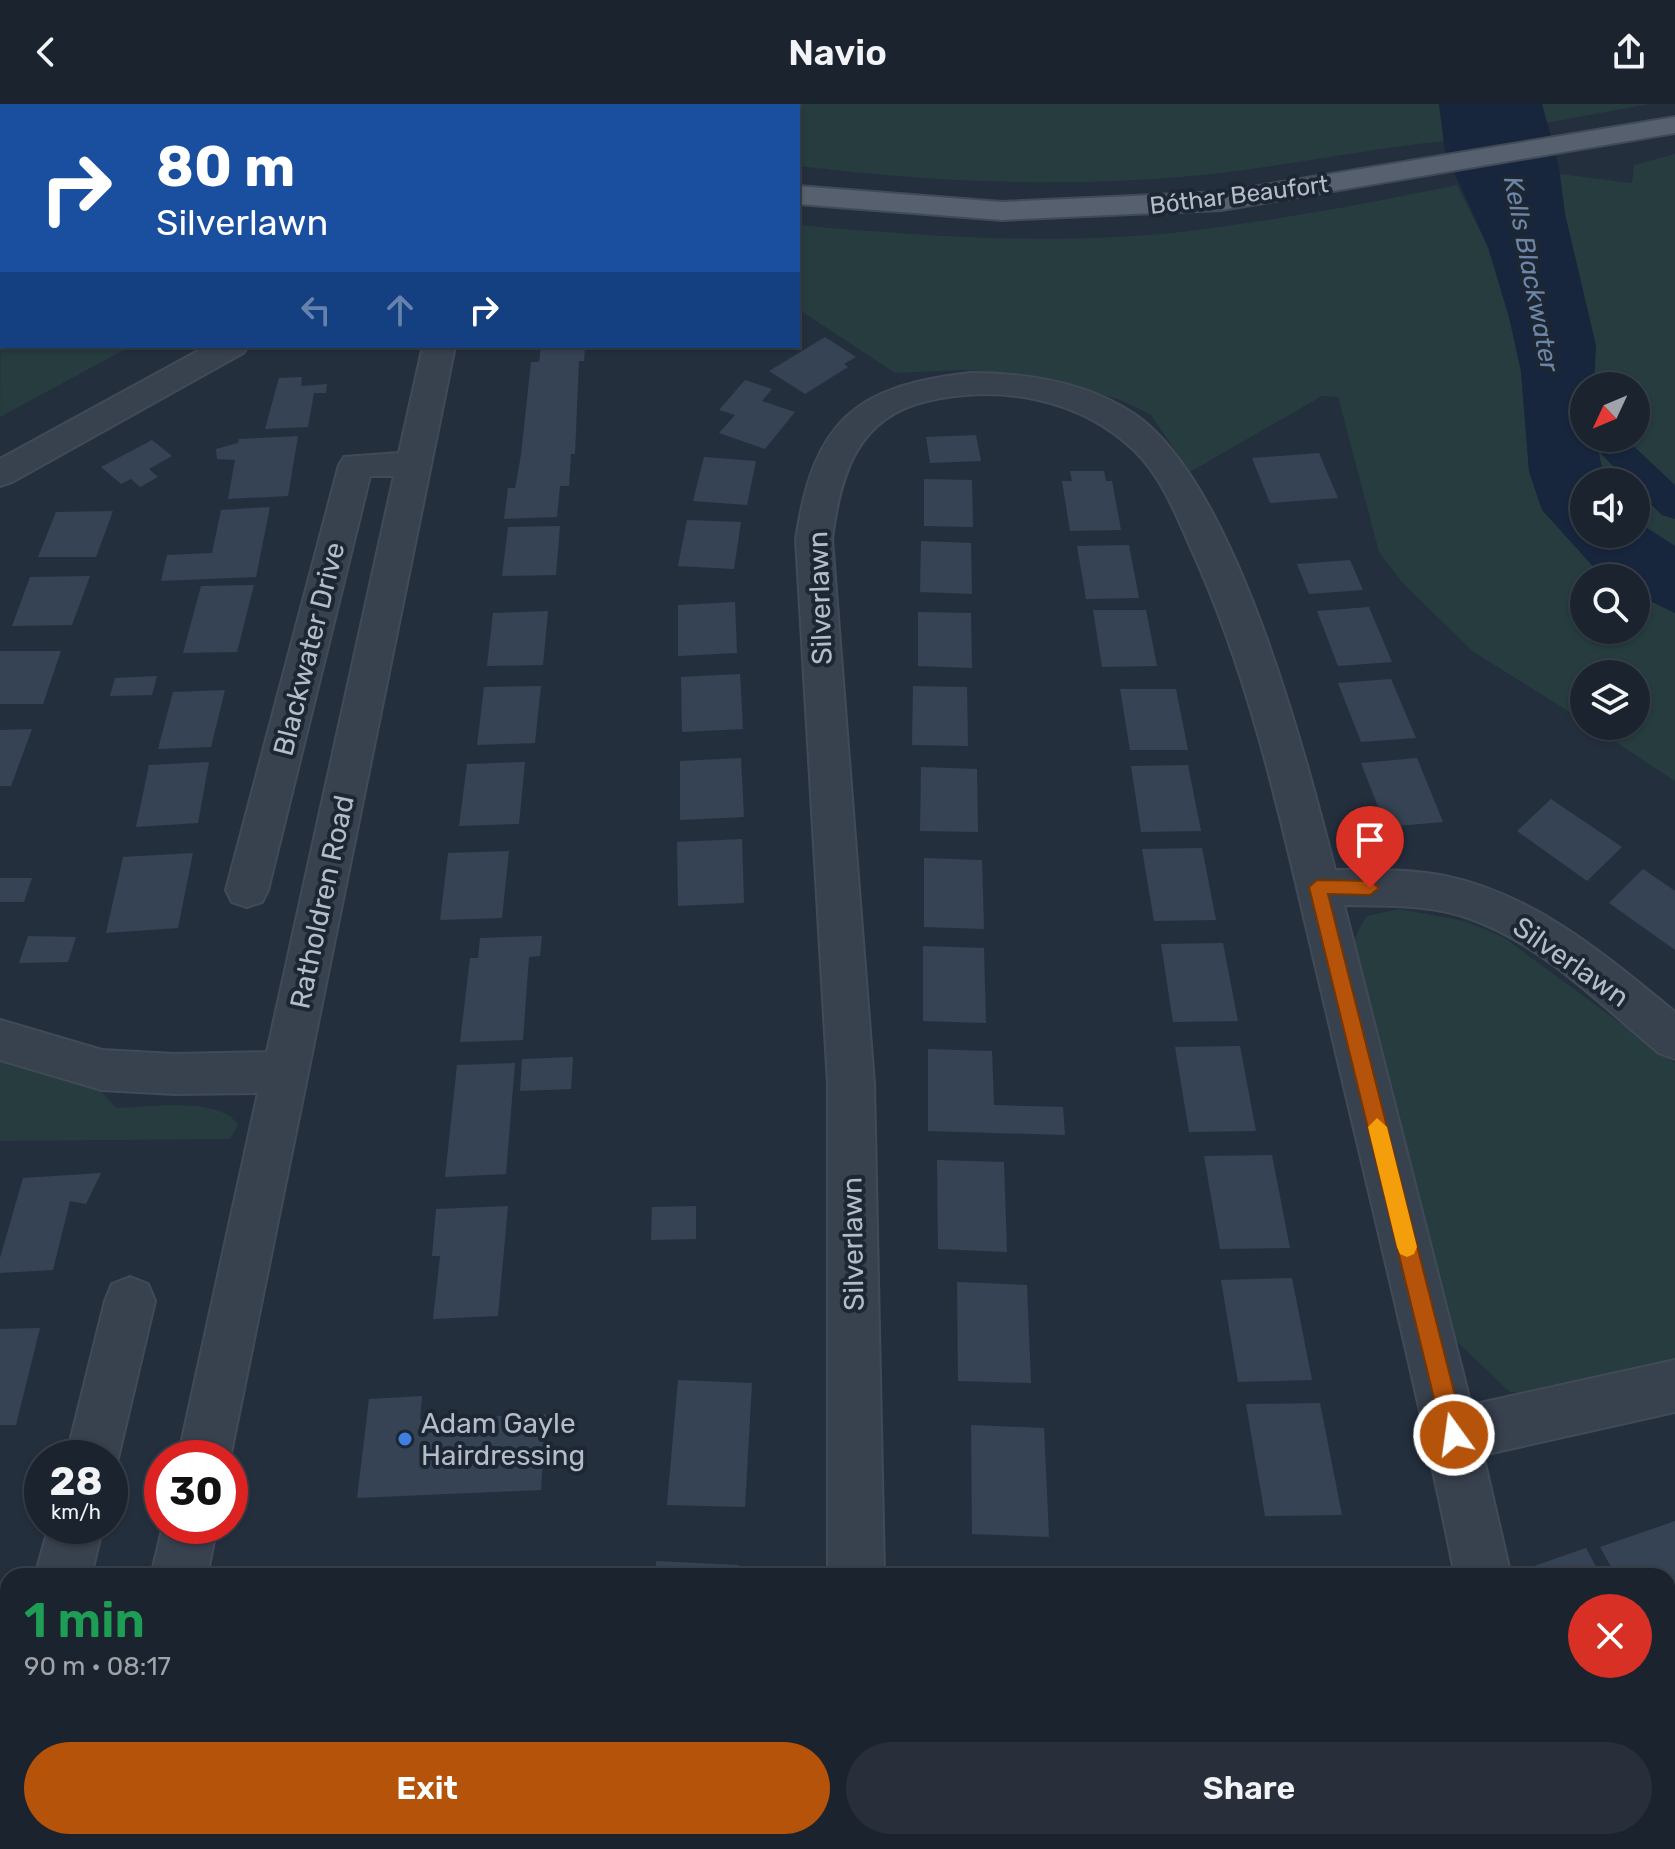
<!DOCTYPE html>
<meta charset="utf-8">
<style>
body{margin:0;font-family:Rubik,sans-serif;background:#282f3a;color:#f1f3f6;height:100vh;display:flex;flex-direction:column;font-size:30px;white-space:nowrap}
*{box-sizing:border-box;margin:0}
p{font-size:26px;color:#a0a4aa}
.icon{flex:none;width:44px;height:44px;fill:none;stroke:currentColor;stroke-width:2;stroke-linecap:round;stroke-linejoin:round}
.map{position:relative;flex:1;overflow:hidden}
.drawer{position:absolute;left:0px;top:1464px;width:1676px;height:282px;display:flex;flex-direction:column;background:#1b232e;border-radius:24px 24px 0 0;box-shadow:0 2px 6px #0004,0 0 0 2px #39404a}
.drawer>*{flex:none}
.hud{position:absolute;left:0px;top:0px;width:800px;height:244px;box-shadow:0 2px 6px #0004,0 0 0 2px #39404a;background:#1a4fa0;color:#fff;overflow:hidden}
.needle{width:52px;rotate:226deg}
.fabs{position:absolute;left:1570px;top:268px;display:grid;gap:16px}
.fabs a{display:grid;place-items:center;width:80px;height:80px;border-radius:50%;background:#1b232e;box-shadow:0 2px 6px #0004,0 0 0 2px #39404a;font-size:40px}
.speed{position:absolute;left:24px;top:1336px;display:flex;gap:16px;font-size:40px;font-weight:700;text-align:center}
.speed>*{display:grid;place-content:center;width:104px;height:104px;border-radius:50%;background:#1b232e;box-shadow:0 2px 6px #0004,0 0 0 2px #39404a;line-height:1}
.speed small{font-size:20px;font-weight:400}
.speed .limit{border:12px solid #d22;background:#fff;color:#111}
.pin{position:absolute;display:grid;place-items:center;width:68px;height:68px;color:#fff;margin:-82px -34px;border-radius:50% 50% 50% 0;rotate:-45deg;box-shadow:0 0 8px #0007}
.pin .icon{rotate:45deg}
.me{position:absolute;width:88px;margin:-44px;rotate:346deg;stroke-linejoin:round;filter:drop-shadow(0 0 6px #0008)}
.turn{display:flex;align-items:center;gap:28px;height:168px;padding:0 24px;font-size:36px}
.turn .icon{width:104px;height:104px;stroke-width:2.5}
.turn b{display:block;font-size:56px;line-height:68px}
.lanes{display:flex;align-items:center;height:76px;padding:0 24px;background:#0003;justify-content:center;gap:40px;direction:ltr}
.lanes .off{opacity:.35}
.round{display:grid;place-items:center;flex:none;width:84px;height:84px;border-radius:42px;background:#282f3a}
.overview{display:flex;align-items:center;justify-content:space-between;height:136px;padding:0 24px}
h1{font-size:48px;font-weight:600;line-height:60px;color:#1e9e55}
.cta{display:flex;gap:16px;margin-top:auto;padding:16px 24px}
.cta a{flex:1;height:92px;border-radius:48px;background:#b45309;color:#fff;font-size:32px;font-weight:600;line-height:92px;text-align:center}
.cta a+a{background:#282f3a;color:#f1f3f6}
header{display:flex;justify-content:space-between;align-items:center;height:104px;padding:0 24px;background:#1b232e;font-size:36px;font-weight:600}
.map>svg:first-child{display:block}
.green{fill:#263c3f}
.water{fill:#17263c}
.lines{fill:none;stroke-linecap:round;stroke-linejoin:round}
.canal{fill:#17263c;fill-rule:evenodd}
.building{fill:#364354}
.minor-casing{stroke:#414a57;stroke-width:4}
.major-casing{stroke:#414a57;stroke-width:4}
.minor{fill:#38414e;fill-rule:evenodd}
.major{fill:#56606e;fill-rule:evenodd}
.route{fill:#b45309;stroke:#753606;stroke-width:2}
.slow{fill:#f59e0b}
.shop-dot{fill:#3f7fe0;stroke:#1d2633;stroke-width:3}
.labels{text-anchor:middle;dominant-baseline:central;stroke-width:8;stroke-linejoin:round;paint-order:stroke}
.far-street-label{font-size:24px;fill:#b4bcc9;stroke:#1d2633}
.far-water-label{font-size:26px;font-style:italic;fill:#6d86a8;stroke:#1d2633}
.street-label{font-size:28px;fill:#b4bcc9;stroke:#1d2633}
.poi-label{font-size:28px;fill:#b4bcc9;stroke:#1d2633;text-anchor:start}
</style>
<header><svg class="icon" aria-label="back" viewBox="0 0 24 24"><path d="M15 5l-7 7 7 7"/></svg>Navio<svg class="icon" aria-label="share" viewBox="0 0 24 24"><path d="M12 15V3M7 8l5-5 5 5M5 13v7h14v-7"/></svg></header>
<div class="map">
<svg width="1675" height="1745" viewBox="0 0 1675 1745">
<rect width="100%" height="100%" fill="#242f3e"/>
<g class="green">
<path d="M 534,0 L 1439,0 L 1445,37 C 1356,46 1269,66 1180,73 C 1052,84 925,77 798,62 L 798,2 Z"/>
<path d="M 1542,0 L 1649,0 L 1546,19 Z"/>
<path d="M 1675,50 L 1675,442 L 1636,417 L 1636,378 L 1605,378 L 1598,345 L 1627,341 L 1624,334 L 1636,334 L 1636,282 L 1594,282 L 1592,279 L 1596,242 L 1565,110 L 1560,70 L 1632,79 L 1634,61 Z"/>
<path d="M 2,77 L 2,242 L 131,242 L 0,313 Z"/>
<path d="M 1457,81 L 1488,143 L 1509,213 L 1521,267 L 1529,367 L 1542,406 L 1608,474 L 1584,474 L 1584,526 L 1636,526 L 1636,490 L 1675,509 L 1675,677 L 1591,622 L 1636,622 L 1636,570 L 1584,570 L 1584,617 L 1472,547 L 1401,477 L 1379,448 L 1338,293 L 1322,292 L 1190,368 L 1151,311 L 1118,295 L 1023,271 L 963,266 L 895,269 L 798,205 L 798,121 C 932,133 1072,143 1205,125 C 1289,114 1375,98 1457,81 Z"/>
<path d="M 1399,805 L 1465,817 L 1503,833 L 1675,959 L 1675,1261 L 1542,1292 L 1510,1288 L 1455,1236 L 1365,897 C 1351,860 1344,846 1367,812 Z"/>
<path d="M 0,957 L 95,980 L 116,1004 C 147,1003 222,992 238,1021 L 230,1035 L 0,1037 Z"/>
</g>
<path class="water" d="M 1439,0 L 1542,0 L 1558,58 L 1565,110 L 1596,242 L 1594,282 L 1584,282 L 1584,334 L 1624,334 L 1628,341 L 1598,345 L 1605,378 L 1584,378 L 1584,430 L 1636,430 L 1636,417 L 1675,442 L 1675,509 L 1636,490 L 1636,474 L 1608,474 L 1598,468 L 1542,406 L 1529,367 L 1521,267 L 1509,213 L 1488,143 L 1445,48 Z"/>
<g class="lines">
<path class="canal" d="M 1586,334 L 1625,334 L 1675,381 L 1675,415 L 1662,411 L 1636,386 L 1636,378 L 1628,378 Z"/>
</g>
<g class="building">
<path d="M 825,233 L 856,253 L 844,260 L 848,263 L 805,290 L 769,267 Z"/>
<path d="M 541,242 L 585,242 L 584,257 L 579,257 L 575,350 L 571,350 L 569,382 L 560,382 L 557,413 L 504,415 L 508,384 L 515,384 L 521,351 L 531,258 L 539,258 Z"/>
<path d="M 302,273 L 301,282 L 327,280 L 326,289 L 314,289 L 308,323 L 265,325 L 279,274 Z"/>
<path d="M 745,276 L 772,285 L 762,297 L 795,308 L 765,345 L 719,329 L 735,311 L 719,306 Z"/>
<path d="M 976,331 L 981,357 L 930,359 L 926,333 Z"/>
<path d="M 298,332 L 288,392 L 228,395 L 235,356 L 217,355 L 216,345 L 238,339 L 239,335 Z"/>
<path d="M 152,336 L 172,352 L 149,365 L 158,373 L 140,383 L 131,375 L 121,380 L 101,363 Z"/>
<path d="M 1319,349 L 1338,394 L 1270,399 L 1252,354 Z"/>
<path d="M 704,353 L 756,357 L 747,401 L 693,397 Z"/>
<path d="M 1070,367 L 1104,367 L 1106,377 L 1112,377 L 1121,426 L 1070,427 L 1062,377 L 1072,377 Z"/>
<path d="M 924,375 L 972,376 L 973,423 L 924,422 Z"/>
<path d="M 270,403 L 256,473 L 161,477 L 167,451 L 212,449 L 221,406 Z"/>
<path d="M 113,407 L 96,453 L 38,453 L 56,408 Z"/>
<path d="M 687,416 L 741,418 L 734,465 L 678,462 Z"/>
<path d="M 560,422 L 556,471 L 502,472 L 508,423 Z"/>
<path d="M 921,437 L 971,439 L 972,490 L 920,488 Z"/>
<path d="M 1129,441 L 1139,494 L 1086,495 L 1077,442 Z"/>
<path d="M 1350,456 L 1363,486 L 1309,490 L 1297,460 Z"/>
<path d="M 90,472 L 72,521 L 12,522 L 30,473 Z"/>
<path d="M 254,481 L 237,548 L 183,549 L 201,482 Z"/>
<path d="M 735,498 L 737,549 L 678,552 L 678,501 Z"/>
<path d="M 1369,503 L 1392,558 L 1338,562 L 1317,507 Z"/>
<path d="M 1093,506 L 1146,506 L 1157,562 L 1102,563 Z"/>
<path d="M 548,507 L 543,561 L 487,562 L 493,509 Z"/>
<path d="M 918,508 L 971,509 L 972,564 L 918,562 Z"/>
<path d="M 0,547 L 61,547 L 43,600 L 0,600 Z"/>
<path d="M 740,570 L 743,625 L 682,628 L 681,573 Z"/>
<path d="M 157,572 L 152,591 L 110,592 L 115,574 Z"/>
<path d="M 1391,575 L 1416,634 L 1361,638 L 1338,579 Z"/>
<path d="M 541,582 L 535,639 L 477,641 L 484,583 Z"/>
<path d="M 913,582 L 967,583 L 968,642 L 912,641 Z"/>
<path d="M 1120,585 L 1176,585 L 1188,646 L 1130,646 Z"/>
<path d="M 225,586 L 211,643 L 158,645 L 173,588 Z"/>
<path d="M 32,625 L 11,682 L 0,682 L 0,626 Z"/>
<path d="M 741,654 L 744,713 L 680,716 L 680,657 Z"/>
<path d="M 1417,654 L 1443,718 L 1386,723 L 1361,659 Z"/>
<path d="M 209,658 L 198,719 L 136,723 L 149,661 Z"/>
<path d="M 525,658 L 519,720 L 459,722 L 467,660 Z"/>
<path d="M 1188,661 L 1201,727 L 1141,728 L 1131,662 Z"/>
<path d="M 921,663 L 977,665 L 978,728 L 920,727 Z"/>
<path d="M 1551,695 L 1622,743 L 1587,777 L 1517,727 Z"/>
<path d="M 742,735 L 744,799 L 678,802 L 677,738 Z"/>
<path d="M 1202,744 L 1216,816 L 1154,817 L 1142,745 Z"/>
<path d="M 509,747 L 502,814 L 440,816 L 448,749 Z"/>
<path d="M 193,749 L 178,824 L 106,829 L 123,753 Z"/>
<path d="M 924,754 L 982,756 L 984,825 L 924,823 Z"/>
<path d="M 1643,765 L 1675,787 L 1675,846 L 1609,799 Z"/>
<path d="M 0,774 L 32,774 L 24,798 L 0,798 Z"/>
<path d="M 28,832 L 76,833 L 68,858 L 19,859 Z"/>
<path d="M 542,832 L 540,852 L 529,853 L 523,936 L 460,938 L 470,854 L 478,854 L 480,834 Z"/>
<path d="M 1223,839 L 1238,917 L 1173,918 L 1161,840 Z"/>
<path d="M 923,842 L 984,844 L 986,919 L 923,917 Z"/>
<path d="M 1240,942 L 1256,1027 L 1189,1028 L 1175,943 Z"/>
<path d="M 928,945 L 992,947 L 994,1001 L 1063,1003 L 1065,1031 L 928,1027 Z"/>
<path d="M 573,953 L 571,985 L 520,987 L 522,955 Z"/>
<path d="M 515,959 L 506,1070 L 445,1073 L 457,961 Z"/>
<path d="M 1272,1051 L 1290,1144 L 1220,1145 L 1204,1052 Z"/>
<path d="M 937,1056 L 1004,1058 L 1007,1148 L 938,1145 Z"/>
<path d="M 101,1069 L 86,1100 L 70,1097 L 53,1166 L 0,1169 L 0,1154 L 23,1074 Z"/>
<path d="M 508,1102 L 498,1212 L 433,1215 L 440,1152 L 432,1152 L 436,1105 Z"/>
<path d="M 696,1102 L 696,1135 L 651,1136 L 652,1103 Z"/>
<path d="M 1292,1174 L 1312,1276 L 1238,1278 L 1221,1176 Z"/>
<path d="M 957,1178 L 1027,1181 L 1031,1279 L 958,1277 Z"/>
<path d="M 40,1224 L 16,1321 L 0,1321 L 0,1225 Z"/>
<path d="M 678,1276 L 752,1279 L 745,1403 L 667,1401 Z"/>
<path d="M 422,1292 L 420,1316 L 546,1310 L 541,1386 L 357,1394 L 369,1295 Z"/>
<path d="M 1320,1299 L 1342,1411 L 1265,1412 L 1246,1300 Z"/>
<path d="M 971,1321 L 1044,1324 L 1049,1433 L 972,1430 Z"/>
<path d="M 1675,1417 L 1675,1525 L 1668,1527 L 1668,1472 L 1616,1472 L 1600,1443 Z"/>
<path d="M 1586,1444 L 1601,1472 L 1539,1472 L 1534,1462 Z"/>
<path d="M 656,1457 L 739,1461 L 738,1472 L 655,1472 Z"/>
<path d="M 1675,1619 L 1675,1704 L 1668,1705 L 1668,1620 Z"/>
<path d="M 1675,1735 L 1675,1745 L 1656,1745 L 1653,1738 Z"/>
<path d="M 292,1738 L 375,1738 L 375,1745 L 291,1745 Z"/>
<path d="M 558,1738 L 715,1738 L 715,1745 L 557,1745 Z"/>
<rect x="998" y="1738" width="90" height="7"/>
</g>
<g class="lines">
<g class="minor-casing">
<g id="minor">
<rect x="486" y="0" width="28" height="2"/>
<path d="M 207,242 L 248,242 L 243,249 L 12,378 L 0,382 L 0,355 Z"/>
<path d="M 423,242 L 455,242 L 230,1354 L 178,1354 L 258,989 L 174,990 L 102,986 L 0,956 L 0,916 L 102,946 L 174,950 L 267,948 L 394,372 L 370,372 L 268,786 L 262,798 L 247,803 L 232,798 L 226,786 L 339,361 L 344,353 L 399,349 Z"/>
<path d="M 971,269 C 1028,269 1086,278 1134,310 C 1235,378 1305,649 1335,766 C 1371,766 1409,765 1445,772 C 1536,791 1605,851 1675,908 L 1675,955 L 1659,949 C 1601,901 1543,841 1471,815 C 1431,800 1386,802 1344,801 L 1471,1301 L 1675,1256 L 1675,1308 L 1483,1351 L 1511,1472 L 1455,1472 C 1417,1282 1370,1095 1326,906 C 1288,750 1258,590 1190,442 C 1176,410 1161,372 1135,347 C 1080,294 1000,280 927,297 C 857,313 840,371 832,435 L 874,980 L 884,1472 L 828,1472 L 828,980 L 796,435 C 814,317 854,282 971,269 Z"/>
<path d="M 130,1173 L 148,1180 L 155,1197 L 118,1354 L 110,1373 L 110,1354 L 66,1354 L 105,1197 L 112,1180 Z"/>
<path d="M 49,1422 L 103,1422 L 91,1472 L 35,1472 Z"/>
<path d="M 163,1422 L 217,1422 L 207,1472 L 151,1472 Z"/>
<path d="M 8,1666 L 8,1738 L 25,1738 L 22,1745 L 0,1745 L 0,1670 Z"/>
<path d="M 93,1738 L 153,1738 L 152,1745 L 92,1745 Z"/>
<rect x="823" y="1738" width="60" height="7"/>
<path d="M 1509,1738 L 1569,1738 L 1571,1745 L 1511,1745 Z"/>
</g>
</g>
<g class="major-casing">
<g id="major">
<path d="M 150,0 L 183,0 L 185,2 L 152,2 Z"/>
<path d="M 1675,13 L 1675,29 L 1222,106 L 1002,116 L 798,100 L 798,82 L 1002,98 L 1222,88 Z"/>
</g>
</g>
<use href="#minor" class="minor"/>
<use href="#major" class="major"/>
</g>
<path class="route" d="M 1317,776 L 1370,777 L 1379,784 L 1370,791 L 1328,790 L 1465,1331 L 1462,1339 L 1454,1342 L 1447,1339 L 1443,1331 L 1309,783 Z"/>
<path class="slow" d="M 1377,1014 L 1387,1023 L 1417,1143 L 1414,1150 L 1407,1153 L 1400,1150 L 1397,1143 L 1368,1023 Z"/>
<circle class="shop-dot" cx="405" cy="1335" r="8"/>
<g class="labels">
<g class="far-street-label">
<text transform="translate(1239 91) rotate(-7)">Bóthar Beaufort</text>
</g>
<g class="far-water-label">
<text transform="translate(1531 170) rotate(79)">Kells Blackwater</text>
</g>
<g class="street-label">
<text transform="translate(820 494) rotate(-92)">Silverlawn</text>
<text transform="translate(309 545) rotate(-76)">Blackwater Drive</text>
<text transform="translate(322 798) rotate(-78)">Ratholdren Road</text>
<text transform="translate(1571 858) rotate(35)">Silverlawn</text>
<text transform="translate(853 1140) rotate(-91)">Silverlawn</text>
</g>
<g class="poi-label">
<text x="421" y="1319">Adam Gayle<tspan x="421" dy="32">Hairdressing</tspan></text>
</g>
</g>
</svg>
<div class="fabs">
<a><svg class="needle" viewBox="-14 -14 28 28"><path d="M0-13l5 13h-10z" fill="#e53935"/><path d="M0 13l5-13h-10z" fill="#a0a4aa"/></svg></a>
<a><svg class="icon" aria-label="sound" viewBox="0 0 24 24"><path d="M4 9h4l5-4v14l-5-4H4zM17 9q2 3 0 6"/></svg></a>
<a><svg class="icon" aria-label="search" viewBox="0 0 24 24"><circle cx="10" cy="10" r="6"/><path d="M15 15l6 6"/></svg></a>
<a><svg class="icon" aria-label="layers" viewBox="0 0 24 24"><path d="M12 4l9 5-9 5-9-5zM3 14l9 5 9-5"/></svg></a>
</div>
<div class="speed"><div>28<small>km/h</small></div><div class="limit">30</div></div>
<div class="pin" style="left:1370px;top:784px;background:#d93025"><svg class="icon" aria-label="arrive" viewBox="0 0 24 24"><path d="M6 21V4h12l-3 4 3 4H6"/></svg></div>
<svg class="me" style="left:1454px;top:1331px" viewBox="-20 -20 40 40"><circle r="17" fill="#b45309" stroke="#fff" stroke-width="3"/><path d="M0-11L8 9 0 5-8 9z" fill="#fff"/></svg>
<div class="hud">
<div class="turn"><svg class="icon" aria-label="right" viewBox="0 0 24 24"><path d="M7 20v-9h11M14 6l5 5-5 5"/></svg><div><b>80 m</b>Silverlawn</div></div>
<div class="lanes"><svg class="icon off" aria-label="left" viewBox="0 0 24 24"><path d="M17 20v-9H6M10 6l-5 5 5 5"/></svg><svg class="icon off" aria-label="ahead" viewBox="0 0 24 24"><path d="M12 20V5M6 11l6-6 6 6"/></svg><svg class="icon" aria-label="right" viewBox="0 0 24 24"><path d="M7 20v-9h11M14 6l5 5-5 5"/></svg></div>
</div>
<section class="drawer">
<div class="overview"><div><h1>1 min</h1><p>90 m · 08:17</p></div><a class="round" style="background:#d93025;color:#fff"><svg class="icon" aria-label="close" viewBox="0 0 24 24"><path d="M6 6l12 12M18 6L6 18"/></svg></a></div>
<div class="cta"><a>Exit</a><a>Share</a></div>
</section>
</div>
